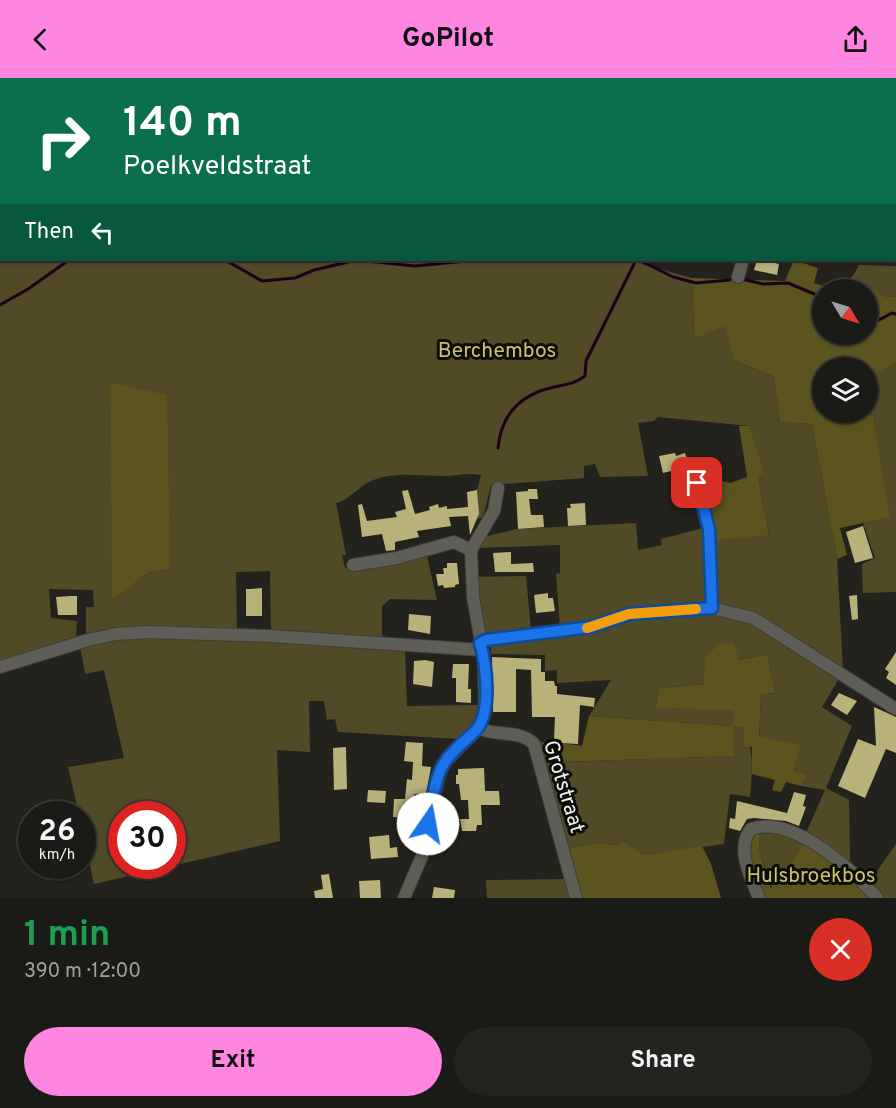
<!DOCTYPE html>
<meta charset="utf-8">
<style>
body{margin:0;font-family:Overpass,sans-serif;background:#23231f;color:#f1f3f6;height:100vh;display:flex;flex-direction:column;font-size:22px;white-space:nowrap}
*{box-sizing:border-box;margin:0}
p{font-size:20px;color:#9fa1a1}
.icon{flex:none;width:33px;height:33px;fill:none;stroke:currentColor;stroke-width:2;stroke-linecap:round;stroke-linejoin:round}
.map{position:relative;height:820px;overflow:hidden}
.sheet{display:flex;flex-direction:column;background:#1a1a16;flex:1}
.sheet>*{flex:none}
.top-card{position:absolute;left:0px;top:0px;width:897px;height:183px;box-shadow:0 2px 4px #0004,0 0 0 2px #383835;background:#0b6e4f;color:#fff;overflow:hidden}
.needle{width:39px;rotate:128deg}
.tools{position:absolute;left:812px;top:201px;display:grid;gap:12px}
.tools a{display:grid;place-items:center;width:66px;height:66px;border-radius:50%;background:#1a1a16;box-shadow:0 2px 4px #0004,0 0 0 2px #383835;font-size:30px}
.speed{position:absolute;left:18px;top:723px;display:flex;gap:12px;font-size:30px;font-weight:700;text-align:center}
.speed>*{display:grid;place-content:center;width:78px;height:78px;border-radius:50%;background:#1a1a16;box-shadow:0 2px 4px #0004,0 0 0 2px #383835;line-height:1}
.speed small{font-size:15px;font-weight:400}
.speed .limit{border:9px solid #d22;background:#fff;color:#111}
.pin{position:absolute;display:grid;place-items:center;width:51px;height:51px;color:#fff;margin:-26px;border-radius:12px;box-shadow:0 3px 9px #0006}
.me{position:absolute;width:66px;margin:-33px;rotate:12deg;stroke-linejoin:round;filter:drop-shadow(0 0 4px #0008)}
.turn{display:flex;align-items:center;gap:21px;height:126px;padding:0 24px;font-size:27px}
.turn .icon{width:78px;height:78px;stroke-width:2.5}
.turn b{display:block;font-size:42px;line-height:51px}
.then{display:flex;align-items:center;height:57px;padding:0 24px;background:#0003;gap:12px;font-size:22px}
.round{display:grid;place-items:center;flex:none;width:63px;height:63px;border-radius:32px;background:#23231f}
.overview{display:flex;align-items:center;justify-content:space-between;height:102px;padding:0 24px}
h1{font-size:36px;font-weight:700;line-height:45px;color:#1e9e55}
.button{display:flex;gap:12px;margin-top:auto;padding:12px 24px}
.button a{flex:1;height:69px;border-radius:36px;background:#fe86e1;color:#111;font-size:24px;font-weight:700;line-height:69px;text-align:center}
.button a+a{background:#23231f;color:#f1f3f6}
header{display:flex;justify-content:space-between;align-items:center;height:78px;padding:0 24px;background:#fe86e1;color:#111;font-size:27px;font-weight:700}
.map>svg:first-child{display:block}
.green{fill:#504b26;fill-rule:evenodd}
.forest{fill:#5b541e;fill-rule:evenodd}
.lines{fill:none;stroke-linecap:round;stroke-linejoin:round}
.stream{stroke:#1e0018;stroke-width:3}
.building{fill:#b8b17a}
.minor-casing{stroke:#3e3e39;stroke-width:14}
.minor{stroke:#5e5e57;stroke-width:12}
.route-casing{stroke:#114b97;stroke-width:15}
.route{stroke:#1a73e8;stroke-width:10}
.slow{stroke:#f59e0b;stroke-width:10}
.labels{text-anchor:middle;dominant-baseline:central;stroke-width:6;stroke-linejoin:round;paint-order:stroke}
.park-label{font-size:21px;fill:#cbc16f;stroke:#0c0c09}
.street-label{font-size:21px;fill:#f0f0ec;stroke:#0c0c09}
</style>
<header><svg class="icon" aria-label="back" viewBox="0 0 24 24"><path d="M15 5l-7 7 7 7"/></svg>GoPilot<svg class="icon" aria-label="share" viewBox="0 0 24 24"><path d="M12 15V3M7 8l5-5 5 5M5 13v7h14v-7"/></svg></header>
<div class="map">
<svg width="896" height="820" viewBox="0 0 896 820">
<rect width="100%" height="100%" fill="#23221d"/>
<g class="green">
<path d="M 0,20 L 2,182 L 636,182 L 644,187 L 692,200 L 694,261 L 725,247 L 733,282 L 773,298 L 780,344 L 812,346 L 837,481 L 843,592 L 754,534 L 715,525 L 710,463 L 769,456 L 758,397 L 763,396 L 750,348 L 658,339 L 654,343 L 638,345 L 648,398 L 600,399 L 595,386 L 584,388 L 584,400 L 491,407 L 483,439 L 478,441 L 477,412 L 481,397 C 469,394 457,398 444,398 C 420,398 395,393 371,403 C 359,408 348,423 336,425 L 346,477 L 342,477 L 345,490 L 376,486 L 426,474 L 437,522 L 390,521 L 382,528 L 382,563 L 271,555 L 270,493 L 236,494 L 237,553 L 86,558 L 86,529 L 94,529 L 93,512 L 49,511 L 51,540 L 77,543 L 76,559 L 0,583 ZM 110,306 L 170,491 L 148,495 L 113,521 Z"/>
<path d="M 859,187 L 896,188 L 896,218 L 886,219 L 853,198 Z"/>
<path d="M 896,285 L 896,514 L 863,515 L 862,486 L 875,480 L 863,445 L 889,439 L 873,338 L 866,335 L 867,292 L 878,294 Z"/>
<path d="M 636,445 L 638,472 L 662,467 L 661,461 L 703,450 L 707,519 L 705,523 L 560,549 L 556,496 L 560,495 L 560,467 L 477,470 L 487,458 L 517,451 Z"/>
<path d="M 526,498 L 531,552 L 485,558 L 474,499 Z"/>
<path d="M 706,535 L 741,541 L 767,552 L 840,599 L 822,629 L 852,648 L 826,710 L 849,722 L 850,783 L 846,788 L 805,757 L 825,712 L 801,708 L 805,697 L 794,694 L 800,667 L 759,660 L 761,616 L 775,615 L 768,576 L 738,582 L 734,566 L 704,606 L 659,610 L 656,628 L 734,633 C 755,664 753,684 750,719 L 730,716 L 724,766 L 644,777 L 623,763 L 620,767 L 592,765 L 565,772 L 538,664 L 561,665 L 562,684 L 733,678 L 733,648 L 589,638 L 611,602 L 557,605 L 557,592 L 545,593 L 545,577 L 491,576 L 491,569 L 493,566 L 631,541 Z"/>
<path d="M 140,558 L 316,566 L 405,573 L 407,628 L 480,627 L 477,643 L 458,661 L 338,654 L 335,641 L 327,642 L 324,623 L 309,623 L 310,674 L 277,672 L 280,763 L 94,806 L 83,754 L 82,736 L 79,736 L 68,689 L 124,680 L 104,592 L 85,596 L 80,568 ZM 122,736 L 172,736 L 172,788 L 122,788 Z"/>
<path d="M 774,752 L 804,765 L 783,798 L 772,810 L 759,772 L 760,755 Z"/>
<path d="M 896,766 L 896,820 L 881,820 L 867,807 Z"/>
<path d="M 567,801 L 572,820 L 487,820 L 486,802 Z"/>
</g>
<g class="forest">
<path d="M 794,182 L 818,190 L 814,205 L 833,211 L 853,198 L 886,219 L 896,218 L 896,285 L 877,295 L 867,292 L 867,290 L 834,285 L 831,289 L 822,290 L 822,334 L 866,335 L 873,338 L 890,439 L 840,450 L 847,477 L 837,481 L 812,346 L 780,344 L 773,298 L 733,282 L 725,248 L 694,261 L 692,200 L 785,203 ZM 822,212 L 867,212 L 867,256 L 822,256 Z"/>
<path d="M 110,305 L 167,317 L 170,491 L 148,495 L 112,522 Z"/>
<path d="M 739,348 L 750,348 L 764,396 L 758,397 L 769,457 L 710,463 L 702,395 L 706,388 L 714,401 L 730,405 L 747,399 Z"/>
<path d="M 734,565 L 739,582 L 768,576 L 775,615 L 761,616 L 759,659 L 801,667 L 794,693 L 806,697 L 801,708 L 786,704 L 781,714 L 772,712 L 775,702 L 752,696 L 752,669 L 744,668 L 744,649 L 734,648 L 734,678 L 561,684 L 561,665 L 582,668 L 589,638 L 733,648 L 734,633 L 656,629 L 659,610 L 704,606 L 705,580 L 718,567 Z"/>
<path d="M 755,754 L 760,755 L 759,772 L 771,810 L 783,798 L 804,765 L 824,779 L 872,820 L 761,820 C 754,797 745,777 755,754 Z"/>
<path d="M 623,763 L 644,777 L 702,768 L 711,786 L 721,820 L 580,820 L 565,772 L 592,765 L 620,767 Z"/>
</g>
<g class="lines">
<g class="stream">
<path d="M 225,182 L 262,203 L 295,200 L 314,192 L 357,182 L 415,188 L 477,182"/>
<path d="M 639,182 L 673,199 L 696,205 L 730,202"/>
<path d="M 742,201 L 763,206 L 788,205 L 819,218 L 818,224 L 822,227"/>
<path d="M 0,227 L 28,211 L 69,182"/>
<path d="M 867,241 L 879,242 L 892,235 L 896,236"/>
<path d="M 498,370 C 501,338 519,318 550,310 C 565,306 571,308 585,298 L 586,283 L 636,182"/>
</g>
</g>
<g class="building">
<path d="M 757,182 L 770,182 L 770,184 L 779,186 L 777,197 L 754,192 Z"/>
<path d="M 675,375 L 676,378 L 685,375 L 691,394 L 676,397 L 675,392 L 663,395 L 659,378 Z"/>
<path d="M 528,411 L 537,411 L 538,421 L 529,421 L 531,437 L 543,437 L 544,449 L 518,451 L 516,414 L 528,413 Z"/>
<path d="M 408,412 L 415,436 L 430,432 L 429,429 L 438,426 L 439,430 L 447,428 L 447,431 L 468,429 L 467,414 L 477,412 L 479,436 L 470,457 L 468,438 L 449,439 L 451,448 L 417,453 L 419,459 L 395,464 L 395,472 L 386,473 L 382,456 L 362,459 L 358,427 L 362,426 L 367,443 L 397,439 L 395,434 L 406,431 L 402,413 Z"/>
<path d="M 585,425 L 586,447 L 568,448 L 567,430 L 571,430 L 570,426 Z"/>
<path d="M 863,448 L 873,480 L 855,485 L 846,454 Z"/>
<path d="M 511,474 L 511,486 L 533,485 L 534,494 L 495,494 L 493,475 Z"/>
<path d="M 447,485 L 457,485 L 459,506 L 455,507 L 455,509 L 444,510 L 443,507 L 438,508 L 436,496 L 444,496 L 443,490 L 447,490 Z"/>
<path d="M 251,511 L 262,510 L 262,538 L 246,538 L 246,511 Z"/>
<path d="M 548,515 L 548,520 L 553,520 L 555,533 L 536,535 L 534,517 Z"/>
<path d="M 857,517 L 858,541 L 852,542 L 849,518 Z"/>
<path d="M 71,518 L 77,518 L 77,537 L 58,537 L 56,519 Z"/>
<path d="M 409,536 L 431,538 L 430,556 L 408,552 Z"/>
<path d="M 896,574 L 896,607 L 886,600 L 889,594 L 885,591 Z"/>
<path d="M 492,579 L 541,581 L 541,594 L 545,594 L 545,603 L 554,603 L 555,608 L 557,608 L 557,616 L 595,620 L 594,629 L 580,627 L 578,666 L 561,665 L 561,662 L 554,661 L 555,639 L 532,639 L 531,592 L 516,591 L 516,634 L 493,634 Z"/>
<path d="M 425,582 L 434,584 L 432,609 L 413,606 L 414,583 Z"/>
<path d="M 453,586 L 469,586 L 468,611 L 471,611 L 471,625 L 456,624 L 456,600 L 452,600 Z"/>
<path d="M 839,615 L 857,623 L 847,637 L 831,627 Z"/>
<path d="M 874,629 L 896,639 L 896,675 L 886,671 L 865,720 L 838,708 L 858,661 L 876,668 Z"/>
<path d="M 406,664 L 423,665 L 422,688 L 431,689 L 426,716 L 414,716 L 413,740 L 393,739 L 394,721 L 405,721 L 407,701 L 412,702 L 413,684 L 404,683 Z"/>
<path d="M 346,669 L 347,711 L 334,712 L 333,670 Z"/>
<path d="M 484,690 L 485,713 L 499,713 L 500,727 L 481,727 L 482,747 L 477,747 L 476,753 L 462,753 L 460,741 L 469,741 L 468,722 L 461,722 L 459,706 L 456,706 L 456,697 L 458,697 L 458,691 Z"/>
<path d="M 368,712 L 386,713 L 385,725 L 367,724 Z"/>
<path d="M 794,714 L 806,717 L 803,728 L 806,729 L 799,748 L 786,743 L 754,740 L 747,741 L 740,753 L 729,750 L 730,740 L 735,741 L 737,723 L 787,735 Z"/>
<path d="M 389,757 L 390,770 L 397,769 L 398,779 L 371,781 L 369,759 Z"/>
<path d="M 329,796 L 333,820 L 315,820 L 314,813 L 323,811 L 321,797 Z"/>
<path d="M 380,802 L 381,820 L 360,820 L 359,803 Z"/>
<path d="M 434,809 L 455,812 L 454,820 L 432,820 Z"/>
</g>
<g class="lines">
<g class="minor-casing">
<g id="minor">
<path d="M 836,0 L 836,2"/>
<path d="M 738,199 L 743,182"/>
<path d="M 697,405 L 709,451 L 712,530"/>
<path d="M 353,487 L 397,480 L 454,464 L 471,472"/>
<path d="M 480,565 L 486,562 L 591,549 L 629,536 L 712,530 L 753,540 L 896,631"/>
<path d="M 0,589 L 88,562 L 116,556 L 148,554 L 271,558 L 482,572"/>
<path d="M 478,650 C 496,659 519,651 534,666 L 576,820"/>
<path d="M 404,820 L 422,778 L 439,696 L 444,685 L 478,650 L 485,631 L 484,581 L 473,519 L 471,472 L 494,433 L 498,410"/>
<path d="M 759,820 C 751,800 735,770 751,751 C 792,736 852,791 877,820"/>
</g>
</g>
<use href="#minor" class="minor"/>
</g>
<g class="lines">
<g class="route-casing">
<path id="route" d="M 428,746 C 432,727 434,700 445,684 C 453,671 467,662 477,651 C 492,632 486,586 480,565 L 486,562 L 591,549 L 629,536 L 712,530 L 709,451 L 697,405"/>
</g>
<use href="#route" class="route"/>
<path class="slow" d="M 587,550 L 629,536 L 696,531"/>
</g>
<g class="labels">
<g class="park-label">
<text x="497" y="273">Berchembos</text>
<text x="811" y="798">Hulsbroekbos</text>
</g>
<g class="street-label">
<text transform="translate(563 709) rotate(73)">Grotstraat</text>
</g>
</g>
</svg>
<div class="tools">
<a><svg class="needle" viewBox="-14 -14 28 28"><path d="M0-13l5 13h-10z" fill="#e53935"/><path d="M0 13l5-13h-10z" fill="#9fa1a1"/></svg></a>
<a><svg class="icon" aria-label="layers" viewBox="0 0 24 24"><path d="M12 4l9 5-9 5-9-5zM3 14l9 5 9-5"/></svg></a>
</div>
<div class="speed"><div>26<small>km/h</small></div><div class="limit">30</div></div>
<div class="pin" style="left:697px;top:405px;background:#d93025"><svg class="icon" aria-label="arrive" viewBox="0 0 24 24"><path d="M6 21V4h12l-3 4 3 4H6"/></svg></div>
<svg class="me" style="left:428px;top:746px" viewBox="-20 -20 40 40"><circle r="19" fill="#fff"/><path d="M0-13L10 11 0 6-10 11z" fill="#1a73e8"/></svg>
<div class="top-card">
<div class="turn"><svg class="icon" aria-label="right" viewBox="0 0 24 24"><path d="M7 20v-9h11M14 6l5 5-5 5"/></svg><div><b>140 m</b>Poelkveldstraat</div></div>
<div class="then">Then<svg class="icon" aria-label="left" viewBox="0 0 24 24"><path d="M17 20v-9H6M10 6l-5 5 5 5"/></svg></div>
</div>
</div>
<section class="sheet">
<div class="overview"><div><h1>1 min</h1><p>390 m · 12:00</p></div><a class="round" style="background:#d93025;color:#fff"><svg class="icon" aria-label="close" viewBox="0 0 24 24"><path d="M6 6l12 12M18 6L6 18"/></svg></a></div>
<div class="button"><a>Exit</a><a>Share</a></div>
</section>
